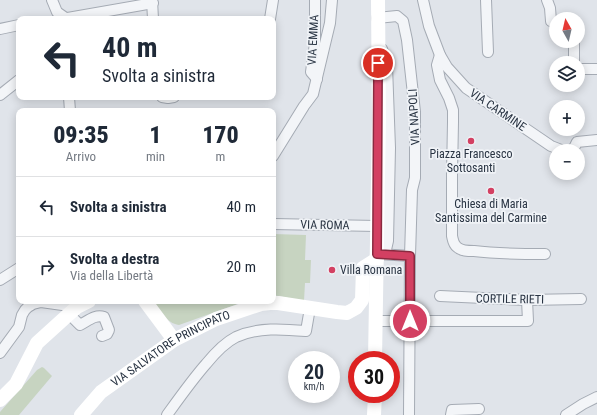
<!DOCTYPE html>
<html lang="it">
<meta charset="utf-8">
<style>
body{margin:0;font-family:"Roboto Condensed",sans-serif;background:#f2f2f3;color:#1f2937;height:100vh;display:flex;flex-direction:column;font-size:15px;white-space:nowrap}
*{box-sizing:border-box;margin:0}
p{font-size:13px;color:#747a83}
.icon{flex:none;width:22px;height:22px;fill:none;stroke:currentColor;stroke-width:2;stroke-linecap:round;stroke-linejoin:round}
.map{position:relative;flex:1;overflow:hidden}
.drawer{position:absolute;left:16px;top:108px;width:260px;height:196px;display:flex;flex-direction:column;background:#fff;border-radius:8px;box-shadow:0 2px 10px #0003}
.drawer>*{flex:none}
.top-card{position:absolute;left:16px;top:16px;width:260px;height:84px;border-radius:8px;box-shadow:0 2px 10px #0003;background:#fff;color:#1f2937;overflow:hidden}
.needle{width:26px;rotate:352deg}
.fabs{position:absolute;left:549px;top:12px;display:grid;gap:8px}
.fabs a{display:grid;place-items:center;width:36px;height:36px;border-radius:50%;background:#fff;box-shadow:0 2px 10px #0003;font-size:20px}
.speed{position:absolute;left:288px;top:351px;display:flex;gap:8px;font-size:20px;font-weight:700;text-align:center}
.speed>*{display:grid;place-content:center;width:52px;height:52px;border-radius:50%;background:#fff;box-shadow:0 2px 10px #0003;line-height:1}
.speed small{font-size:10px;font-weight:400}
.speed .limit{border:6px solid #d22;background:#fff;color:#111}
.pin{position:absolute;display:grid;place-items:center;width:34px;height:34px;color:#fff;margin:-17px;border:2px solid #fff;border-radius:50%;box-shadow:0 1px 4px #0007}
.me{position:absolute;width:44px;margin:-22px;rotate:0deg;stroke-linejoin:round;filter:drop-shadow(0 0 3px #0008)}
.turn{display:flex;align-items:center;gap:14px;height:84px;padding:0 20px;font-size:18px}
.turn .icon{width:52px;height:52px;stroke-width:2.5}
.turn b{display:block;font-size:28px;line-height:34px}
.eta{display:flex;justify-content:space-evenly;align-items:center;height:68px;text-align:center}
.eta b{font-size:24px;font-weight:800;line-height:28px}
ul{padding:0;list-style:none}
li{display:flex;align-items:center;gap:12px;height:60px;padding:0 20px;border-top:1px solid #e0e1e3}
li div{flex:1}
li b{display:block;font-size:15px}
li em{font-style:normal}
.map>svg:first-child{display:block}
.green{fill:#c7d4c1}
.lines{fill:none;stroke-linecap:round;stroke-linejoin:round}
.street-casing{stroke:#a5abb4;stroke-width:12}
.street{stroke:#f3f5f8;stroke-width:10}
.secondary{stroke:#fff;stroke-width:14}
.route-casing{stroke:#892a40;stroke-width:10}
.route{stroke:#d34062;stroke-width:7}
.poi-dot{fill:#d34062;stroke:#f0f3f7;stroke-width:1.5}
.labels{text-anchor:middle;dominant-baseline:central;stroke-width:3.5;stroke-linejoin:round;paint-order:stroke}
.street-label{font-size:12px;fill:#283342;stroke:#f0f3f7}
.poi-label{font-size:12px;fill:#283342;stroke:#f0f3f7}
</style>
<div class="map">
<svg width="597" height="415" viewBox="0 0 597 415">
<rect width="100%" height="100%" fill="#e0e4ea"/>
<g class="green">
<path d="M 273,234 L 306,235 L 305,260 L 311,260 L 310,283 L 305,283 L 304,301 L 273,295 Z"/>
<path d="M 153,301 L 246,301 L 179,325 C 166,323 161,311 153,301 Z"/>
<path d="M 42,367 L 44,368 L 52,376 L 19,415 L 0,415 L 0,412 L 37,370 Z"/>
</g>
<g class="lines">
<g class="street-casing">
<g id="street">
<path d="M 52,0 L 57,12 L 67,19"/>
<path d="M 152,0 L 153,19"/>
<path d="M 315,0 L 315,43 L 311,72 L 317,79"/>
<path d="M 423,0 L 429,26 L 440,55 L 447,67 L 466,88 L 551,146 L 564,151 L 573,150 L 577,142 L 597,140"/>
<path d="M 486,0 L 488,52"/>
<path d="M 547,0 L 550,8 L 551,21 L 556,22"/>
<path d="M 377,18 L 397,16 L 403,21 L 407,40 L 415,112 L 415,178 L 412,190 L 410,256 L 409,415"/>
<path d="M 62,19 L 153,3"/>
<path d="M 270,19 L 273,0"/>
<path d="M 0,29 L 19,25"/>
<path d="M 574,41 L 574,63"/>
<path d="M 382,49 L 387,66 L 390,148 L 388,241 L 385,254"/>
<path d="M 440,55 L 437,65 L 440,80 L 449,98 L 453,110 L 453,122 L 452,174 L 452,236 C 453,240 453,244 457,247 C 461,251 468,251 474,251 C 498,254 521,254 545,254"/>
<path d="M 578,69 L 597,69"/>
<path d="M 0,95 L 19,80"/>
<path d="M 69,97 L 70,111"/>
<path d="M 162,97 L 168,98 L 174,97"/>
<path d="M 273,156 L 304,106 L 313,94 L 330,23 L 332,0"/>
<path d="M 273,224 L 377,226"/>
<path d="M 379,254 L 410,256"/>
<path d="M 0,280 L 19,268"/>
<path d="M 440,296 L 527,300 L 581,299"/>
<path d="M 69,314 L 80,325 C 88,321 95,314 104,317 L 109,330 L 107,334 L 102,336"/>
<path d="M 376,321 L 528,321 L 527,300"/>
<path d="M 0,353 L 19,327 L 22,315 L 25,310 L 28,307 L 33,304 L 41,302 L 77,307"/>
<path d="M 167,415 C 180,397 192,380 206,364 C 215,353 224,343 236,337 C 258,327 283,329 306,331 L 310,308"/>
<path d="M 451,415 L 452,410 L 479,409"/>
<path d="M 566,415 L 583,404 L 597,397"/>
</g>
</g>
<use href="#street" class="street"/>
<g class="secondary">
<path d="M 145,301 L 174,340"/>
<path d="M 375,360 L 379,119 L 378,0"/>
<path d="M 0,400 L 16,384 L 37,343 L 69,314 L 77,307 L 89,301"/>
<path id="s1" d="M 81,415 L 101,392 L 174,340 L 216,319 L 261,304 L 270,303 L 278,303 L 337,312 L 347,313 L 356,308 L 362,300 L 363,268 L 377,259"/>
<path d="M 374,415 L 375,394"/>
</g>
</g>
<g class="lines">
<g class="route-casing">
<path id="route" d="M 378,63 L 377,254 L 410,256 L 410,321"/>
</g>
<use href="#route" class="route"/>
</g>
<g class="poi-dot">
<circle cx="471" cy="141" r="4"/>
<circle cx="491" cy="191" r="4"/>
<circle cx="332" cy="270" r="4"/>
</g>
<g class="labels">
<g class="street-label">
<text transform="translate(313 40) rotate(-87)">VIA EMMA</text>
<text transform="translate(498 110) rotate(34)">VIA CARMINE</text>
<text transform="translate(414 117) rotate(-93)">VIA NAPOLI</text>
<text transform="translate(325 225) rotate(1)">VIA ROMA</text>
<text transform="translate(510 299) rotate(1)">CORTILE RIETI</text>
<text stroke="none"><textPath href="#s1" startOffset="113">VIA SALVATORE PRINCIPATO</textPath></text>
</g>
<g class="poi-label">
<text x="471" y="154">Piazza Francesco<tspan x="471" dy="14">Sottosanti</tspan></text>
<text x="491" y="204">Chiesa di Maria<tspan x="491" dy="14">Santissima del Carmine</tspan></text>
<text x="340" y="270" text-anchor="start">Villa Romana</text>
</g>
</g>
</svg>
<div class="fabs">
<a><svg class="needle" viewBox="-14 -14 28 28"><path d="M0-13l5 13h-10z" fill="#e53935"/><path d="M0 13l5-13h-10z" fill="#747a83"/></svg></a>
<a><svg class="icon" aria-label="layers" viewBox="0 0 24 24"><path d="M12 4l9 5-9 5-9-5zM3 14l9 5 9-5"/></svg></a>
<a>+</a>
<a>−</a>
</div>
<div class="speed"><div>20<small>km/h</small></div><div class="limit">30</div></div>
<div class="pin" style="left:378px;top:63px;background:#d93025"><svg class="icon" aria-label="arrive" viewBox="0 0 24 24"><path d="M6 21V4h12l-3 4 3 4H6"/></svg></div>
<svg class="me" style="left:410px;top:321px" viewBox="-20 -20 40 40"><circle r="17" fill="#d34062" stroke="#fff" stroke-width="3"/><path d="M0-11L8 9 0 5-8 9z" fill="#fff"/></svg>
<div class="top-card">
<div class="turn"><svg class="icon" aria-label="left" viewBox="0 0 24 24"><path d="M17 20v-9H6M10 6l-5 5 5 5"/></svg><div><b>40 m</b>Svolta a sinistra</div></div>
</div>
<section class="drawer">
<div class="eta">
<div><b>09:35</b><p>Arrivo</p></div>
<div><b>1</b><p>min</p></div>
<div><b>170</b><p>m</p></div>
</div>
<ul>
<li><svg class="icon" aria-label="left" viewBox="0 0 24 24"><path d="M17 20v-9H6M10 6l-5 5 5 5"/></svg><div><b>Svolta a sinistra</b></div><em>40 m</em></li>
<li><svg class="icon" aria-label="right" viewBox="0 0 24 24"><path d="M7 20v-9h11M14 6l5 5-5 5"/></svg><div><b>Svolta a destra</b><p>Via della Libertà</p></div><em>20 m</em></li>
</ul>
</section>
</div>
